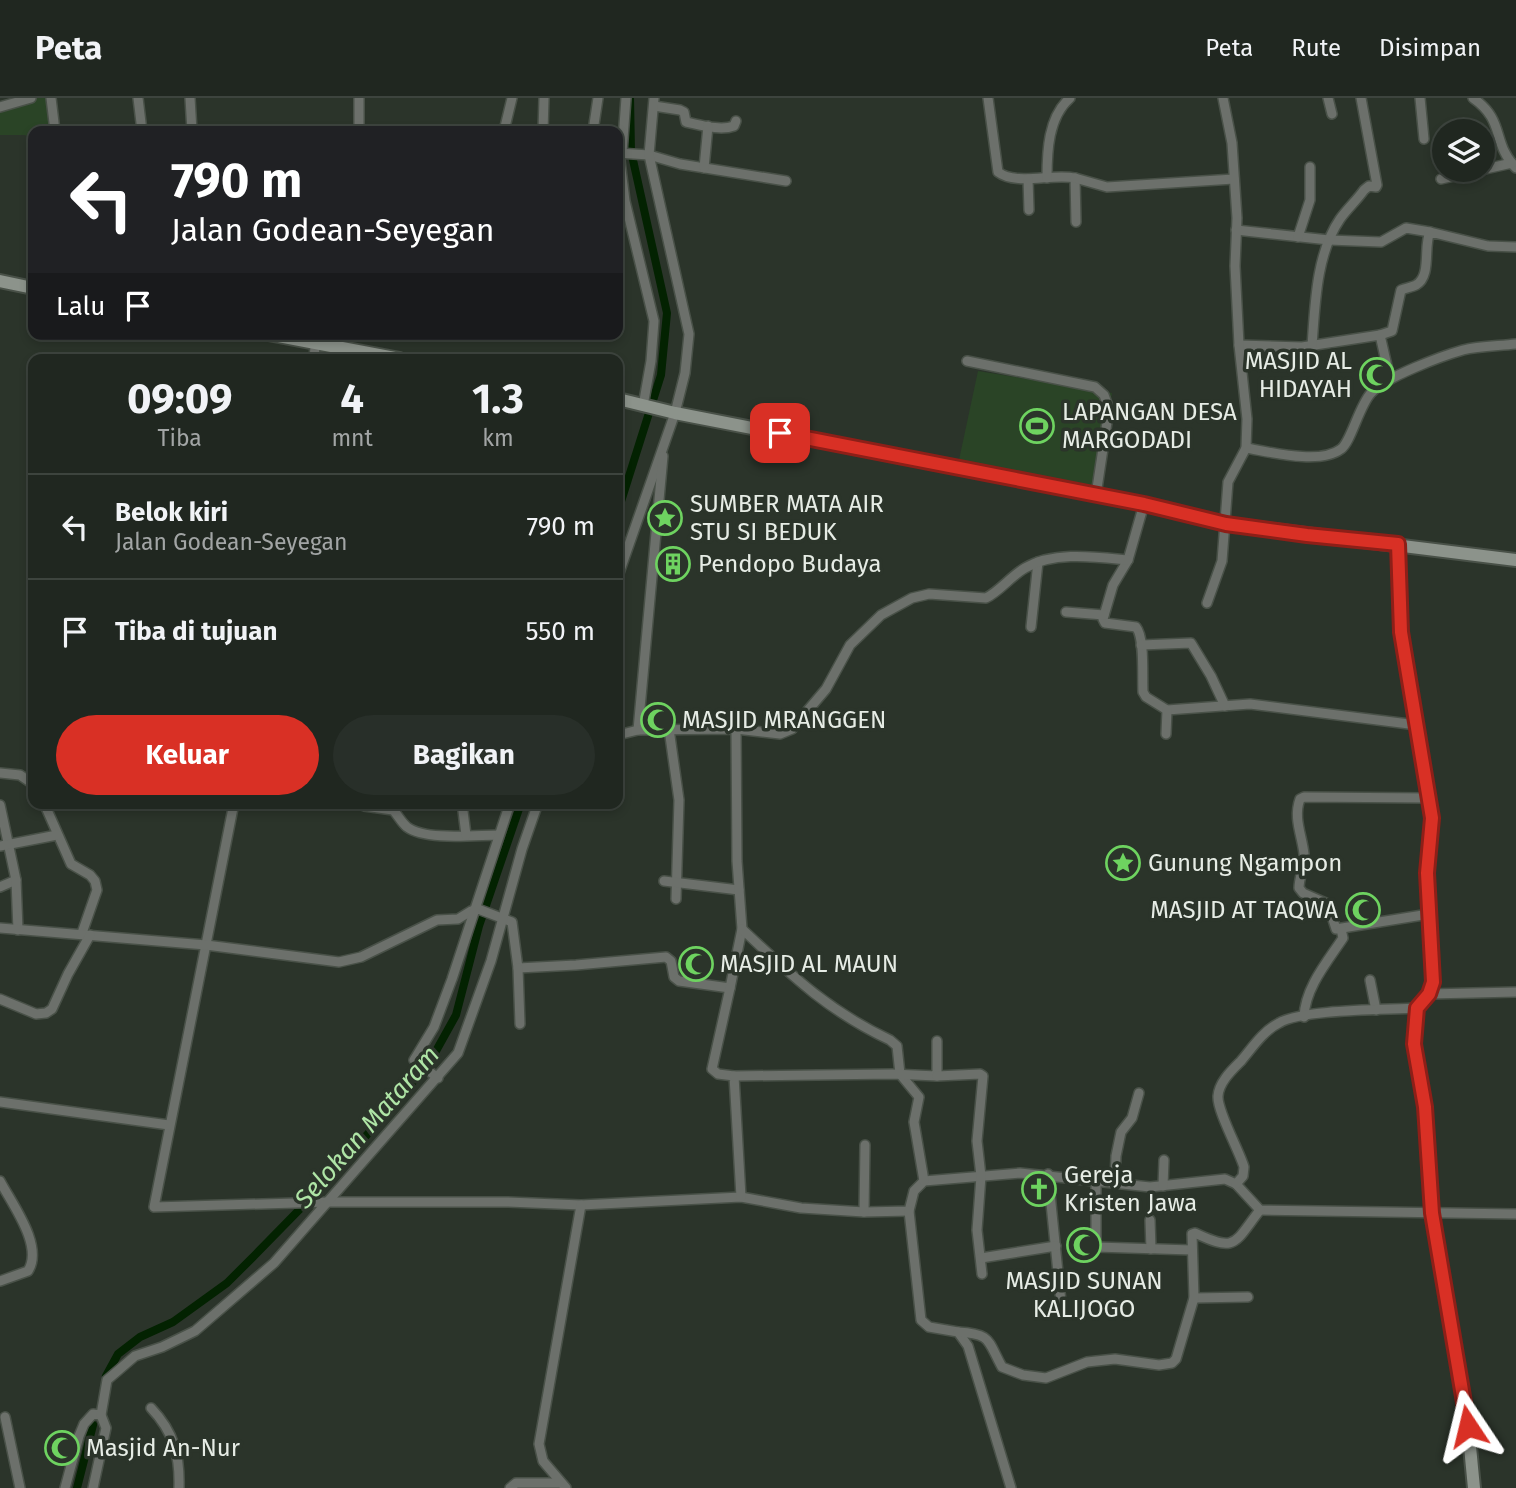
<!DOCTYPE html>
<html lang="id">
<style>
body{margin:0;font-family:"Fira Sans",sans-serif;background:#282f29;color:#f1f3f6;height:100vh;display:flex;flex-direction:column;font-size:26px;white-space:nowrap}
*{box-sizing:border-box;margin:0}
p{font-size:23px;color:#a2a5a5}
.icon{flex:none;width:38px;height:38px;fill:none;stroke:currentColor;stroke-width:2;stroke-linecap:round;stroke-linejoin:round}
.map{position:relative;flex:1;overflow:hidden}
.side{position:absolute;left:28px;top:256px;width:595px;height:455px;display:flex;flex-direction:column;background:#202720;border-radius:14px;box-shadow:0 4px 10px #0003,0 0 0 2px #3d443e}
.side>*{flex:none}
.hud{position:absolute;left:28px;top:28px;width:595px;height:214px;border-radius:14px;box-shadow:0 4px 10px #0003,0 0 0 2px #3d443e;background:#202124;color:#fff;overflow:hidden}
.fabs{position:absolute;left:1432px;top:21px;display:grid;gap:14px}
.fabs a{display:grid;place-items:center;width:63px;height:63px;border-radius:50%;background:#202720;box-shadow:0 4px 10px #0003,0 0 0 2px #3d443e;font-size:35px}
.pin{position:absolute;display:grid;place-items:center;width:60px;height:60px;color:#fff;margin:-30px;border-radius:14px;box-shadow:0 4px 10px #0006}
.me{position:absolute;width:77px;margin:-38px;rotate:350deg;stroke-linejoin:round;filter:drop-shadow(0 0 5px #0008)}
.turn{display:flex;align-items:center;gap:24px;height:147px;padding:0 28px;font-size:32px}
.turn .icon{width:91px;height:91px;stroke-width:2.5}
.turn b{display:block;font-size:49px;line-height:60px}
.then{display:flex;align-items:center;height:66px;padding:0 28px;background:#0003;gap:14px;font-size:26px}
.eta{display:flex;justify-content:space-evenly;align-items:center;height:119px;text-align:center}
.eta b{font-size:42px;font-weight:700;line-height:49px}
.primary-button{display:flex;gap:14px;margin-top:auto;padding:14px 28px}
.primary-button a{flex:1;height:80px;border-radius:42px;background:#d93025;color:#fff;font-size:28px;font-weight:700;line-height:80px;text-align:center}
.primary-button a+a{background:#282f29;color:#f1f3f6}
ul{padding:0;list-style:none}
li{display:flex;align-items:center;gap:21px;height:105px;padding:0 28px;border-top:2px solid #3d443e}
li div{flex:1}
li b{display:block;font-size:26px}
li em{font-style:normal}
header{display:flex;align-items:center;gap:42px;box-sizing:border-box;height:98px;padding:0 35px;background:#202720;border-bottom:2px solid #3d443e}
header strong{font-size:33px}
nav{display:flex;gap:38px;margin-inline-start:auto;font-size:24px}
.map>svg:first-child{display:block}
.green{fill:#2a4426}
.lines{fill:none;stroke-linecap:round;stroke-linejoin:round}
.canal{stroke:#032201;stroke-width:8}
.street-casing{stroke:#495148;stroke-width:12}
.secondary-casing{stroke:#495148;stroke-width:16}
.street{stroke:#6c706b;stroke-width:9}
.secondary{stroke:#8c938b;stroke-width:12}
.route-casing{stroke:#8d1f18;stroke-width:18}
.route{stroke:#d93025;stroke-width:12}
.labels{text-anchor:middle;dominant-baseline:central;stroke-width:7;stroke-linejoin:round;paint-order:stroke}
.poi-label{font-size:24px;fill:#e6ece5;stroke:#2b342a;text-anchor:start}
.water-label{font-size:26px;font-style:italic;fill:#afe5a6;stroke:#2b342a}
</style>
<header>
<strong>Peta</strong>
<nav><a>Peta</a><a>Rute</a><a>Disimpan</a></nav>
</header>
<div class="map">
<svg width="1516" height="1390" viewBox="0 0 1516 1390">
<rect width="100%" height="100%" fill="#2b342a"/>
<g class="green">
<path d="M 36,0 L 47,0 L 49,4 L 53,33 L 33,33 L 33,41 L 25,37 L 0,37 L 0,9 Z"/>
<path d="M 978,273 L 1112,295 L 1097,388 L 959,362 Z"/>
</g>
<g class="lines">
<g class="canal">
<path d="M 618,413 L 661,277 L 667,215 L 631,53 L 630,0"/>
<path d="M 106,1278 L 118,1256 L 140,1239 L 173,1224 L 227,1185 L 256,1156 L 299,1112 L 393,1008 L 431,962 L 456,917 L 479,828 L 521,705"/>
<path d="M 77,1390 L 93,1327"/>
</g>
<g class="street-casing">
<g id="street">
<path d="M 51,0 L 55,33"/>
<path d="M 138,0 L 142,33"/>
<path d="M 190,0 L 192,33"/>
<path d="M 988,0 L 998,74 C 1016,88 1053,75 1075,80 L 1076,124"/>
<path d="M 1328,0 L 1332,16"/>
<path d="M 1420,0 L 1424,41"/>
<path d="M 1473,0 C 1506,23 1491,44 1516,70"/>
<path d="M 654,8 L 680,12 L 684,14 L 686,24 C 701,27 720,33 734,28 L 736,23"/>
<path d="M 0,9 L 31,0"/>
<path d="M 359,33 L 359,0"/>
<path d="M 504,33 L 512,0"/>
<path d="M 543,33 L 544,0"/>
<path d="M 593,33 L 598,0"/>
<path d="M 618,55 L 649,57 L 680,66 L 786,83"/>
<path d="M 619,55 L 625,103 L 654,223 L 651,263 L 643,308"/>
<path d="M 622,55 L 626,0"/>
<path d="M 704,70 L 708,28"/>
<path d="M 1047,80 C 1047,54 1048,19 1070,0"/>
<path d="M 1075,80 L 1107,89 L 1234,81"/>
<path d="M 1028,81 L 1029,112"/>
<path d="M 1441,81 L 1512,65"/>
<path d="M 1236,132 L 1329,142 L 1381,144 L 1406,130 L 1430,134"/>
<path d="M 1298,139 L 1310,102 L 1310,69"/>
<path d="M 1380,237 L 1390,281"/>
<path d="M 1239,247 L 1302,249 L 1380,237 L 1392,233 L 1401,192 C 1406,190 1412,189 1416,187 C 1432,178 1423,148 1430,134 L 1488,148 L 1516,149"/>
<path d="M 1312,248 C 1315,207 1316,156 1340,121 C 1347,111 1357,102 1364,92 L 1369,88 L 1376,89 L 1377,87 L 1361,0"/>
<path d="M 314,261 L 316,236"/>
<path d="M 967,263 L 1095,289 L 1104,297 L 1109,311 L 1096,397"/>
<path d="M 1246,350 C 1270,354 1320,367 1341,351 C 1351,344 1359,308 1371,295 C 1385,279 1442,258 1463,252 C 1479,248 1499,248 1516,246"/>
<path d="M 1144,406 L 1128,462 L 1113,487 L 1103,521 L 1105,525 L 1136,529 C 1145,540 1142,578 1143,594 L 1146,599 L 1167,612 L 1250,606 L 1417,627"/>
<path d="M 618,478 L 675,315 L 685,275 L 689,236 L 649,57 L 654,0"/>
<path d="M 1207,505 L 1222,463 L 1228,384 L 1246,350 L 1247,321 L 1239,247 L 1235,168 L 1237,120 L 1232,45 L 1223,0"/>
<path d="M 1066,514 L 1104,517"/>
<path d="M 1031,529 L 1038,464"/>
<path d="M 1141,547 L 1191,545 L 1211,578 L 1225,608"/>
<path d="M 669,631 L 679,702 L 676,801"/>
<path d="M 736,631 L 780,636 L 792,631 L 826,591 L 850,547 L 881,517 L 912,500 L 929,496 L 986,500 C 1000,493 1011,478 1025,470 C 1054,453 1096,459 1128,462"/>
<path d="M 638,632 L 663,358"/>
<path d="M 1166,636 L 1167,612"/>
<path d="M 0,675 L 20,677 L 33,686"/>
<path d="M 1429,700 L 1304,699 L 1300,701 C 1293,720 1302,737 1304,756 C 1305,767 1299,779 1299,790 L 1303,795 L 1328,806 L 1336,831 L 1429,816"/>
<path d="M 44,705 L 71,766 L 90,777 L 95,783 L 97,792 L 82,835"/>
<path d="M 234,705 L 154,1109 L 329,1104 L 508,1104 L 581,1107 L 741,1099 L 801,1110 L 864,1114 L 909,1113 L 914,1093 L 924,1083 L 1020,1075 L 1150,1089 L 1225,1081 L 1236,1086 L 1260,1112 L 1516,1116"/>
<path d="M 358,705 L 364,708 L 393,712 C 398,717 401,724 407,729 C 426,743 476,737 499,737"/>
<path d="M 462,705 L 466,737"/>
<path d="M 0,707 L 16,782 L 0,789"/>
<path d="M 0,748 L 57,737"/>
<path d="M 16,782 L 18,832"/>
<path d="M 664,783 L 739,792"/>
<path d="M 0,830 L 206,847 L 339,864 L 361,859 L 437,822 L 458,821 L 471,813 L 478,811 L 512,824 L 518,870 L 576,867 L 666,859 L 671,863 L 674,879 L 679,883 L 730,890 L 742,831 L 737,763 L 736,631 L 638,632 L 618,637"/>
<path d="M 742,831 C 791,877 828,913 890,942 L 897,948 L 900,976 L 919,999 L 914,1024 L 924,1083"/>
<path d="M 518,870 L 520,926"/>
<path d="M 1370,882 L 1376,912"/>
<path d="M 730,890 L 712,971 L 718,976 L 734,978 L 741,1099"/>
<path d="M 1429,896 L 1516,894"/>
<path d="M 0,901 L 36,916 L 46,915 L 52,911 L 68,876 L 90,837"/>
<path d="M 1304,919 C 1305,890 1327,864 1343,840 L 1341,831"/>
<path d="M 734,978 L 892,976 L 937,978 L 937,943"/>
<path d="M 937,978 L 980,976 L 983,978 L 977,1043 L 981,1078 L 977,1132 L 982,1176"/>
<path d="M 438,980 L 414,962 L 434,929 L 452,881 L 510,705"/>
<path d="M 0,1004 L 169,1027"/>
<path d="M 1048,1076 L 1061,1204"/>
<path d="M 1096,1082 L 1096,1149 L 1192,1152"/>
<path d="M 0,1083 C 12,1106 44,1148 28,1173 L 0,1183"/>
<path d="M 1115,1084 L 1116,1058 L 1121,1034 L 1132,1020 L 1139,995"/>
<path d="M 1236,1086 L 1243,1078 L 1244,1069 C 1239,1052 1217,1013 1218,998 C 1219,984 1232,972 1241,963 C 1252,950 1263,933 1279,925 C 1302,911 1387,912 1417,910"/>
<path d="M 1163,1088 L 1164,1062"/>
<path d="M 909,1113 L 921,1222 L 929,1229 L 958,1234 L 968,1248 L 1011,1390"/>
<path d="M 864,1114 L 865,1047"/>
<path d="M 1150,1122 L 1151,1151"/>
<path d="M 981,1160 L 1056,1148"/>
<path d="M 1194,1200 L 1248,1199"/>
<path d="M 958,1234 C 992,1236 987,1242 1002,1269 L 1023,1277 L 1046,1280 L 1087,1264 L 1115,1261 L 1159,1267 L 1172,1265 L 1176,1261 L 1194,1200 L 1192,1136 L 1195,1135 C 1237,1155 1234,1145 1260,1112"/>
<path d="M 151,1310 C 174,1334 180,1358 179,1390"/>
<path d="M 5,1319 L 20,1390"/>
<path d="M 65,1390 L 79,1338 L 84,1326 L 93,1316 L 101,1317"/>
<path d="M 93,1390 L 106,1330 L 101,1317 L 107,1282 L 135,1258 L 162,1249 L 195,1233 L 274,1165 L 458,955 L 491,863 L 522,751 L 538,705"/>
<path d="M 510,1390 L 516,1385 L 561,1385"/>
<path d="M 566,1390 L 543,1363 L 539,1346 L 581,1107"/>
</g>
</g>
<g class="secondary-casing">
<g id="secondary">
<path d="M 0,183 L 33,190"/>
<path d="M 268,236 L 400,261"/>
<path d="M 618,301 L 675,315 L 1144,406 L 1226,426 L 1516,462"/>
<path d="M 1398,446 L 1401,534 L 1432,720 L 1427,775 L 1433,884 L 1429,896 L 1417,910 L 1414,946 L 1425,1009 L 1432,1115 L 1468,1328 L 1474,1390"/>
</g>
</g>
<use href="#street" class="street"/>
<use href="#secondary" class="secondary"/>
</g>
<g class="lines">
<g class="route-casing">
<path id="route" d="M 780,335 L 1144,406 L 1226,426 L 1307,437 L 1398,446 L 1401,534 L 1432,720 L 1427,775 L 1433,884 L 1429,896 L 1417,910 L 1414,946 L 1425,1009 L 1432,1115 L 1468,1328"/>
</g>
<use href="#route" class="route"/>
</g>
<defs>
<g id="mosque-ring" transform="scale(1.75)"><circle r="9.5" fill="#2b342a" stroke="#6ed360" stroke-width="1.5"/><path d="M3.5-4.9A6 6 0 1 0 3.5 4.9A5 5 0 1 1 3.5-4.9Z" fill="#6ed360"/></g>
<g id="stadium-ring" transform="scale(1.75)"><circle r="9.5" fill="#2b342a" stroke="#6ed360" stroke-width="1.5"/><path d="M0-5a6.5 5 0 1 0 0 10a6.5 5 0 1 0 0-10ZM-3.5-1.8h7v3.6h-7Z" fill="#6ed360"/></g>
<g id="sight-ring" transform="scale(1.75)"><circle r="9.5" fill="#2b342a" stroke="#6ed360" stroke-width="1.5"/><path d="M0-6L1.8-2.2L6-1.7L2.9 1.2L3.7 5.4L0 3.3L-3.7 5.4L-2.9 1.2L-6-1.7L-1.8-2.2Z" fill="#6ed360"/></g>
<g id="building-ring" transform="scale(1.75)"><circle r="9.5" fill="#2b342a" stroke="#6ed360" stroke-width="1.5"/><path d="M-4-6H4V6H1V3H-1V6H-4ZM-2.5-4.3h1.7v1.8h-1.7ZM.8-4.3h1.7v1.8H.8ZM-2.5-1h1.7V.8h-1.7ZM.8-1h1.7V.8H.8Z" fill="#6ed360"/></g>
<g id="church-ring" transform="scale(1.75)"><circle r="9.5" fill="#2b342a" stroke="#6ed360" stroke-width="1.5"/><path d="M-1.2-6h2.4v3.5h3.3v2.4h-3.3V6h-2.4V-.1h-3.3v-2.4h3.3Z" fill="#6ed360"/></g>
</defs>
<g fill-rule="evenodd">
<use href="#mosque-ring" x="1377" y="277"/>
<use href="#stadium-ring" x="1037" y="328"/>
<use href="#sight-ring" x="665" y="420"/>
<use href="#building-ring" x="673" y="466"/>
<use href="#mosque-ring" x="658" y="622"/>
<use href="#sight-ring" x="1123" y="765"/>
<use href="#mosque-ring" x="1363" y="812"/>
<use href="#mosque-ring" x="696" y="866"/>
<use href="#church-ring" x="1039" y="1091"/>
<use href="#mosque-ring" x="1084" y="1147"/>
<use href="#mosque-ring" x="62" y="1350"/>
</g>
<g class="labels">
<g class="poi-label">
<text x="1352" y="263" text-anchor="end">MASJID AL<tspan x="1352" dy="28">HIDAYAH</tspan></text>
<text x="1062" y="314">LAPANGAN DESA<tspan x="1062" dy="28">MARGODADI</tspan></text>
<text x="690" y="406">SUMBER MATA AIR<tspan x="690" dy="28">STU SI BEDUK</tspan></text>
<text x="698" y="466">Pendopo Budaya</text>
<text x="682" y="622">MASJID MRANGGEN</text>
<text x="1148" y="765">Gunung Ngampon</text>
<text x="1338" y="812" text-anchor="end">MASJID AT TAQWA</text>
<text x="720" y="866">MASJID AL MAUN</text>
<text x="1064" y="1077">Gereja<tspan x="1064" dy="28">Kristen Jawa</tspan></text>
<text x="1084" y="1183" text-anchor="middle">MASJID SUNAN<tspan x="1084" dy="28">KALIJOGO</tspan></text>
<text x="86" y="1350">Masjid An-Nur</text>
</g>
<g class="water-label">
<text transform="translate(367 1029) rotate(-49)">Selokan Mataram</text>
</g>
</g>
</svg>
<div class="fabs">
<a><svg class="icon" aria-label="layers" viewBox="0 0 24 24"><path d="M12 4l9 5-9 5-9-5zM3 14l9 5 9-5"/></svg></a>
</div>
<div class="pin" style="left:780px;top:335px;background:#d93025"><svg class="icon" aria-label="arrive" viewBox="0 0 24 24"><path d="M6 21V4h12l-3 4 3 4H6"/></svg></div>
<svg class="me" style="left:1468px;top:1328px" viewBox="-20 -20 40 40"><path d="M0-17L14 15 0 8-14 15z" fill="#d93025" stroke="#fff" stroke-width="4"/></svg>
<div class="hud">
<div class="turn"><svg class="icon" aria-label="left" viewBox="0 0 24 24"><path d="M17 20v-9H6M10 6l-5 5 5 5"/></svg><div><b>790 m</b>Jalan Godean-Seyegan</div></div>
<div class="then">Lalu<svg class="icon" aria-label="arrive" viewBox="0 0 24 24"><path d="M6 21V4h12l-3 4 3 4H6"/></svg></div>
</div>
<section class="side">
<div class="eta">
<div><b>09:09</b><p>Tiba</p></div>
<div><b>4</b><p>mnt</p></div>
<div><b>1.3</b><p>km</p></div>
</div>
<ul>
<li><svg class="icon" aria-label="left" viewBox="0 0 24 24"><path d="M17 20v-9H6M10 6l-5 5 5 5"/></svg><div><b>Belok kiri</b><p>Jalan Godean-Seyegan</p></div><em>790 m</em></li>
<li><svg class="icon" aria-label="arrive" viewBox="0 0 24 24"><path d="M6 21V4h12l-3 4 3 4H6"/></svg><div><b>Tiba di tujuan</b></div><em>550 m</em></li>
</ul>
<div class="primary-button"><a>Keluar</a><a>Bagikan</a></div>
</section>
</div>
